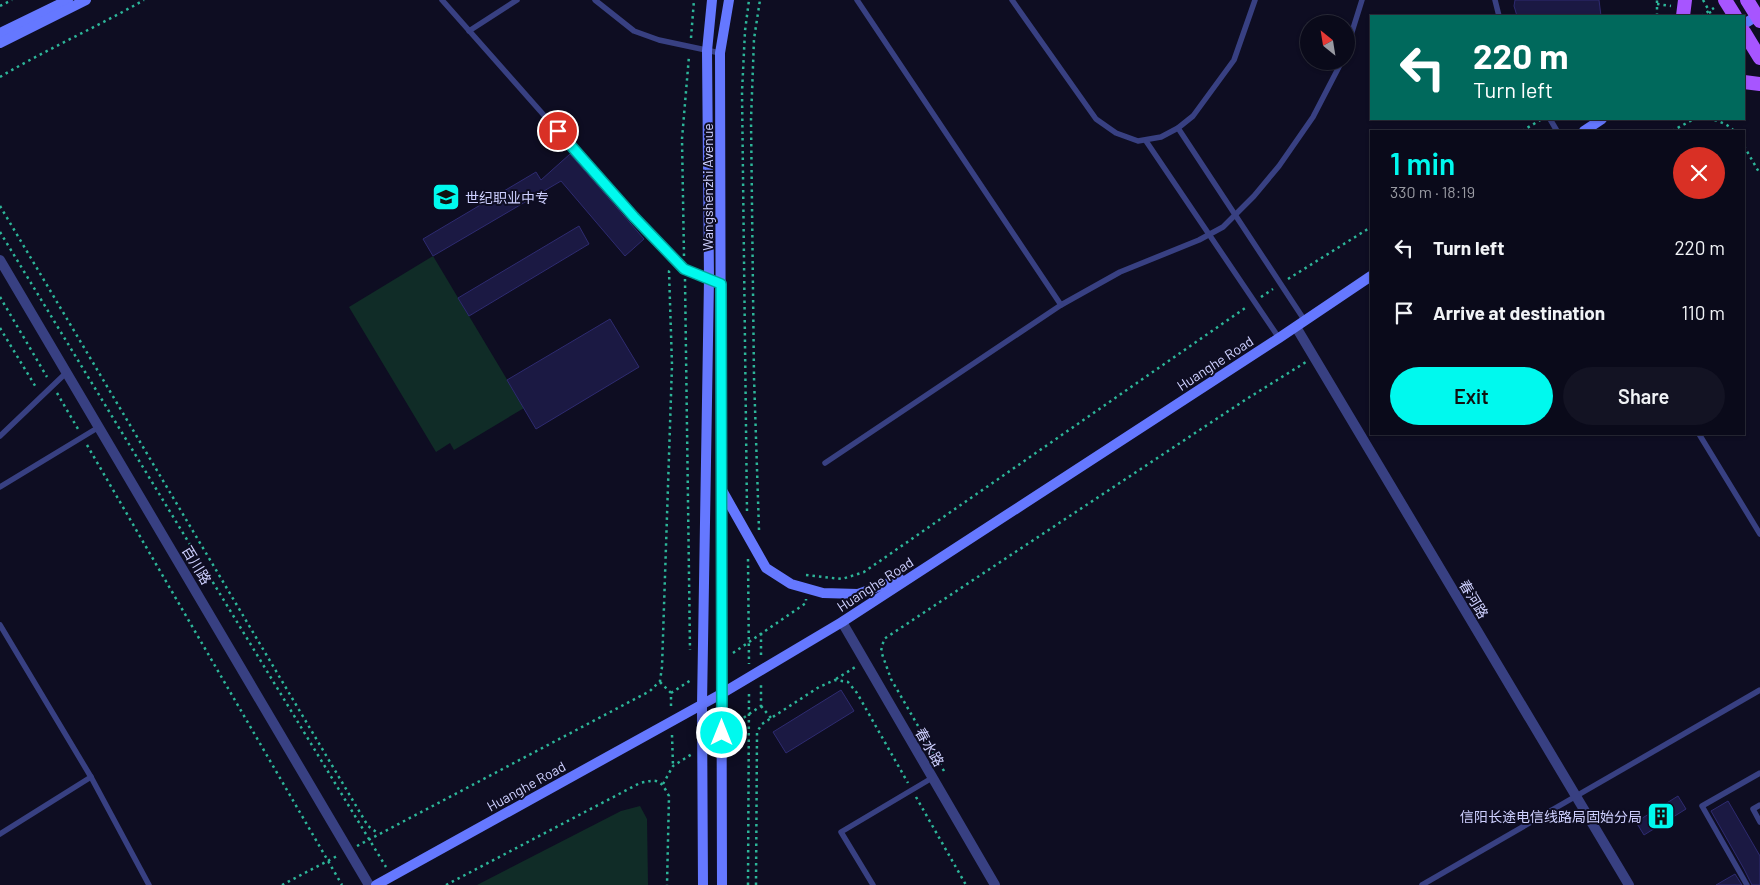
<!DOCTYPE html>
<meta charset="utf-8">
<style>
body{margin:0;font-family:Barlow,"Noto Sans SC",sans-serif;background:#131323;color:#f1f3f6;height:100vh;display:flex;flex-direction:column;font-size:19px;white-space:nowrap}
*{box-sizing:border-box;margin:0}
p{font-size:16px;color:#999aa2}
.icon{flex:none;width:28px;height:28px;fill:none;stroke:currentColor;stroke-width:2;stroke-linecap:round;stroke-linejoin:round}
.map{position:relative;flex:1;overflow:hidden}
.details{position:absolute;left:1370px;top:130px;width:375px;height:305px;display:flex;flex-direction:column;background:#0a0a1a;border-radius:0px;box-shadow:0 1px 4px #0004,0 0 0 1px #2a2b39}
.details>*{flex:none}
.guide{position:absolute;left:1370px;top:15px;width:375px;height:105px;border-radius:0px;box-shadow:0 1px 4px #0004,0 0 0 1px #2a2b39;background:#00695c;color:#fff;overflow:hidden}
.needle{width:32px;rotate:330deg}
.fabs{position:absolute;left:1300px;top:15px;display:grid;gap:10px}
.fabs a{display:grid;place-items:center;width:55px;height:55px;border-radius:50%;background:#0a0a1a;box-shadow:0 1px 4px #0004,0 0 0 1px #2a2b39;font-size:25px}
.pin{position:absolute;display:grid;place-items:center;width:42px;height:42px;color:#fff;margin:-21px;border:2px solid #fff;border-radius:50%;box-shadow:0 1px 5px #0007}
.me{position:absolute;width:55px;margin:-28px;rotate:0deg;stroke-linejoin:round;filter:drop-shadow(0 0 4px #0008)}
.turn{display:flex;align-items:center;gap:18px;height:105px;padding:0 20px;font-size:22px}
.turn .icon{width:65px;height:65px;stroke-width:2.5}
.turn b{display:block;font-size:35px;line-height:42px}
.round{display:grid;place-items:center;flex:none;width:52px;height:52px;border-radius:26px;background:#131323}
.overview{display:flex;align-items:center;justify-content:space-between;height:85px;padding:0 20px}
h1{font-size:30px;font-weight:600;line-height:38px;color:#00f9ee}
.button{display:flex;gap:10px;margin-top:auto;padding:10px 20px}
.button a{flex:1;height:58px;border-radius:30px;background:#00f9ee;color:#111;font-size:20px;font-weight:600;line-height:58px;text-align:center}
.button a+a{background:#131323;color:#f1f3f6}
ul{padding:0;list-style:none}
li{display:flex;align-items:center;gap:15px;height:65px;padding:0 20px}
li div{flex:1}
li b{display:block;font-size:19px}
li em{font-style:normal}
.map>svg:first-child{display:block}
.green{fill:#102c27}
.building{fill:#1b1943;stroke:#2e2b70}
.lines{fill:none;stroke-linecap:round;stroke-linejoin:round}
.path{stroke:#2db599;stroke-width:2.5;stroke-dasharray:2.5 4;stroke-linecap:butt}
.service{stroke:#384082;stroke-width:5.5}
.minor{stroke:#384082;stroke-width:10}
.tertiary{stroke:#384082;stroke-width:10}
.secondary{stroke:#6578ff;stroke-width:10}
.primary{stroke:#a755ff;stroke-width:14}
.route-casing{stroke:#00a29b;stroke-width:12}
.route{stroke:#00f9ee;stroke-width:9}
.labels{text-anchor:middle;dominant-baseline:central;stroke-width:4;stroke-linejoin:round;paint-order:stroke}
.street-label{font-size:14px;fill:#ced0ff;stroke:#0e0d22}
.poi-label{font-size:14px;fill:#ced0ff;stroke:#0e0d22;text-anchor:start}
</style>
<div class="map">
<svg width="1760" height="885" viewBox="0 0 1760 885">
<rect width="100%" height="100%" fill="#0e0d22"/>
<g class="green">
<path d="M 433,256 L 524,408 L 454,450 L 450,443 L 436,452 L 349,307 Z"/>
<path d="M 640,806 L 647,819 L 648,885 L 477,885 L 621,811 Z"/>
</g>
<g class="building">
<path d="M 1515,0 L 1599,0 L 1601,16 L 1517,16 L 1514,6 Z"/>
<path d="M 570,154 L 644,239 L 625,256 L 561,181 L 433,256 L 423,239 L 536,172 L 541,180 Z"/>
<path d="M 579,226 L 589,244 L 469,316 L 458,298 Z"/>
<path d="M 610,319 L 639,367 L 536,429 L 507,380 Z"/>
<path d="M 841,690 L 854,711 L 786,753 L 773,732 Z"/>
<path d="M 1678,796 L 1686,809 L 1644,835 L 1636,822 Z"/>
<path d="M 1728,801 L 1760,856 L 1760,885 L 1752,885 L 1744,869 L 1711,811 Z"/>
<path d="M 1735,874 L 1742,885 L 1716,885 Z"/>
</g>
<g class="lines">
<g class="path">
<path d="M 1703,0 L 1712,16"/>
<path d="M 1657,4 L 1671,6"/>
<path d="M 0,6 L 12,0"/>
<path d="M 1657,16 L 1657,0"/>
<path d="M 1701,16 L 1714,8"/>
<path d="M 691,38 L 694,0"/>
<path d="M 0,77 C 47,49 97,27 144,0"/>
<path d="M 1708,119 C 1717,120 1728,124 1734,131"/>
<path d="M 1522,131 L 1542,119"/>
<path d="M 1672,131 L 1694,119"/>
<path d="M 1744,146 L 1760,174"/>
<path d="M 0,206 L 368,826 L 379,834"/>
<path d="M 0,232 L 386,867"/>
<path d="M 684,256 L 682,139 L 689,56"/>
<path d="M 685,279 L 690,650"/>
<path d="M 1288,279 L 1371,227"/>
<path d="M 0,297 L 47,377"/>
<path d="M 1261,297 L 1273,289"/>
<path d="M 0,328 L 37,389"/>
<path d="M 57,393 L 78,429"/>
<path d="M 87,445 L 342,885"/>
<path d="M 747,511 L 742,92 L 745,31 L 749,0"/>
<path d="M 759,530 L 754,377 L 751,120 L 754,39 L 760,0"/>
<path d="M 748,559 L 749,664"/>
<path d="M 806,575 L 842,579 L 864,572 L 1248,306"/>
<path d="M 761,633 L 761,657"/>
<path d="M 733,653 L 806,603 L 806,599"/>
<path d="M 836,679 L 857,666"/>
<path d="M 660,682 L 671,693 L 671,709"/>
<path d="M 671,693 L 691,680"/>
<path d="M 761,706 L 771,718"/>
<path d="M 733,725 L 761,706 L 761,682"/>
<path d="M 672,735 L 673,766"/>
<path d="M 944,771 L 891,679 L 881,651 L 884,639 L 1245,400 L 1306,362"/>
<path d="M 663,784 L 673,766 L 692,754"/>
<path d="M 916,797 L 966,885"/>
<path d="M 357,846 L 650,691 L 660,681 L 662,667 L 672,365 L 669,271 L 671,267"/>
<path d="M 282,885 L 339,855"/>
<path d="M 446,885 L 640,783 C 658,779 660,779 669,796 L 667,885"/>
<path d="M 748,885 L 749,692"/>
<path d="M 756,885 L 757,732 L 762,724 L 819,687 L 835,680 L 848,682 L 857,693 L 908,783"/>
</g>
<g class="service">
<path d="M 442,0 L 634,217 L 684,269 L 721,284"/>
<path d="M 595,0 L 634,31 L 659,40 L 720,53"/>
<path d="M 857,0 L 1061,305 L 1120,272 L 1199,240 L 1223,227 L 1254,196 L 1279,166 L 1313,117 L 1342,61"/>
<path d="M 1012,0 L 1096,119 L 1116,133 L 1138,141 L 1161,137 L 1178,128 L 1193,116 L 1234,60 L 1255,0"/>
<path d="M 1495,0 L 1499,16"/>
<path d="M 469,31 L 517,0"/>
<path d="M 1346,51 L 1362,0"/>
<path d="M 1550,119 L 1557,131"/>
<path d="M 1178,128 L 1305,321"/>
<path d="M 1146,141 L 1279,338"/>
<path d="M 1699,434 L 1760,534"/>
<path d="M 0,436 L 67,372"/>
<path d="M 825,463 L 1061,305"/>
<path d="M 0,487 L 99,427"/>
<path d="M 0,625 L 91,777 L 149,885"/>
<path d="M 1760,805 L 1753,809 L 1760,822"/>
<path d="M 0,834 L 91,777"/>
<path d="M 873,885 L 841,832 L 932,778"/>
<path d="M 1422,885 L 1760,690"/>
<path d="M 1747,885 L 1702,806 L 1760,773"/>
</g>
<g class="minor">
<path d="M 1296,327 L 1629,885"/>
<path d="M 842,622 L 995,885"/>
</g>
<path class="tertiary" d="M 0,260 L 369,885"/>
<g class="secondary">
<path d="M 1744,24 L 1760,14"/>
<path d="M 0,33 L 68,0"/>
<path d="M 0,43 L 86,0"/>
<path d="M 1584,131 L 1602,119"/>
<path d="M 723,492 L 766,568 L 791,584 L 823,593 L 858,594 L 900,579"/>
<path d="M 376,885 L 721,694 L 842,622 L 1279,338 L 1371,276"/>
<path d="M 703,885 L 702,705 L 709,279 L 707,51 L 712,0"/>
<path d="M 722,885 L 720,53 L 729,0"/>
</g>
<g class="primary">
<path d="M 1725,0 L 1735,16"/>
<path d="M 1747,0 L 1760,21"/>
<path d="M 1683,16 L 1685,0"/>
<path d="M 1744,32 L 1760,58"/>
<path d="M 1744,82 L 1760,84"/>
</g>
</g>
<g class="lines">
<g class="route-casing">
<path id="route" d="M 558,131 L 634,217 L 684,269 L 721,284 L 722,733"/>
</g>
<use href="#route" class="route"/>
</g>
<defs>
<g id="school-square" transform="scale(1.4375)"><rect x="-9" y="-9" width="18" height="18" rx="4" fill="#00f9ee" stroke="#0e0d22"/><path d="M0-5L7-2L0 1L-7-2ZM-4 1L0 2.5L4 1V4Q0 6-4 4Z" fill="#111"/></g>
<g id="building-square" transform="scale(1.4375)"><rect x="-9" y="-9" width="18" height="18" rx="4" fill="#00f9ee" stroke="#0e0d22"/><path d="M-4-6H4V6H1V3H-1V6H-4ZM-2.5-4.3h1.7v1.8h-1.7ZM.8-4.3h1.7v1.8H.8ZM-2.5-1h1.7V.8h-1.7ZM.8-1h1.7V.8H.8Z" fill="#111"/></g>
</defs>
<g fill-rule="evenodd">
<use href="#school-square" x="446" y="197"/>
<use href="#building-square" x="1661" y="816"/>
</g>
<g class="labels">
<g class="street-label">
<text transform="translate(707 187) rotate(-90)">Wangshenzhi Avenue</text>
<text transform="translate(1215 363) rotate(-33)">Huanghe Road</text>
<text transform="translate(197 565) rotate(59)">百川路</text>
<text transform="translate(875 584) rotate(-33)">Huanghe Road</text>
<text transform="translate(1474 599) rotate(59)">春河路</text>
<text transform="translate(930 747) rotate(60)">春水路</text>
<text transform="translate(526 786) rotate(-29)">Huanghe Road</text>
</g>
<g class="poi-label">
<text x="465" y="197">世纪职业中专</text>
<text x="1642" y="816" text-anchor="end">信阳长途电信线路局固始分局</text>
</g>
</g>
</svg>
<div class="fabs">
<a><svg class="needle" viewBox="-14 -14 28 28"><path d="M0-13l5 13h-10z" fill="#e53935"/><path d="M0 13l5-13h-10z" fill="#999aa2"/></svg></a>
</div>
<div class="pin" style="left:558px;top:131px;background:#d93025"><svg class="icon" aria-label="arrive" viewBox="0 0 24 24"><path d="M6 21V4h12l-3 4 3 4H6"/></svg></div>
<svg class="me" style="left:722px;top:733px" viewBox="-20 -20 40 40"><circle r="17" fill="#00f9ee" stroke="#fff" stroke-width="3"/><path d="M0-11L8 9 0 5-8 9z" fill="#fff"/></svg>
<div class="guide">
<div class="turn"><svg class="icon" aria-label="left" viewBox="0 0 24 24"><path d="M17 20v-9H6M10 6l-5 5 5 5"/></svg><div><b>220 m</b>Turn left</div></div>
</div>
<section class="details">
<div class="overview"><div><h1>1 min</h1><p>330 m · 18:19</p></div><a class="round" style="background:#d93025;color:#fff"><svg class="icon" aria-label="close" viewBox="0 0 24 24"><path d="M6 6l12 12M18 6L6 18"/></svg></a></div>
<ul>
<li><svg class="icon" aria-label="left" viewBox="0 0 24 24"><path d="M17 20v-9H6M10 6l-5 5 5 5"/></svg><div><b>Turn left</b></div><em>220 m</em></li>
<li><svg class="icon" aria-label="arrive" viewBox="0 0 24 24"><path d="M6 21V4h12l-3 4 3 4H6"/></svg><div><b>Arrive at destination</b></div><em>110 m</em></li>
</ul>
<div class="button"><a>Exit</a><a>Share</a></div>
</section>
</div>
